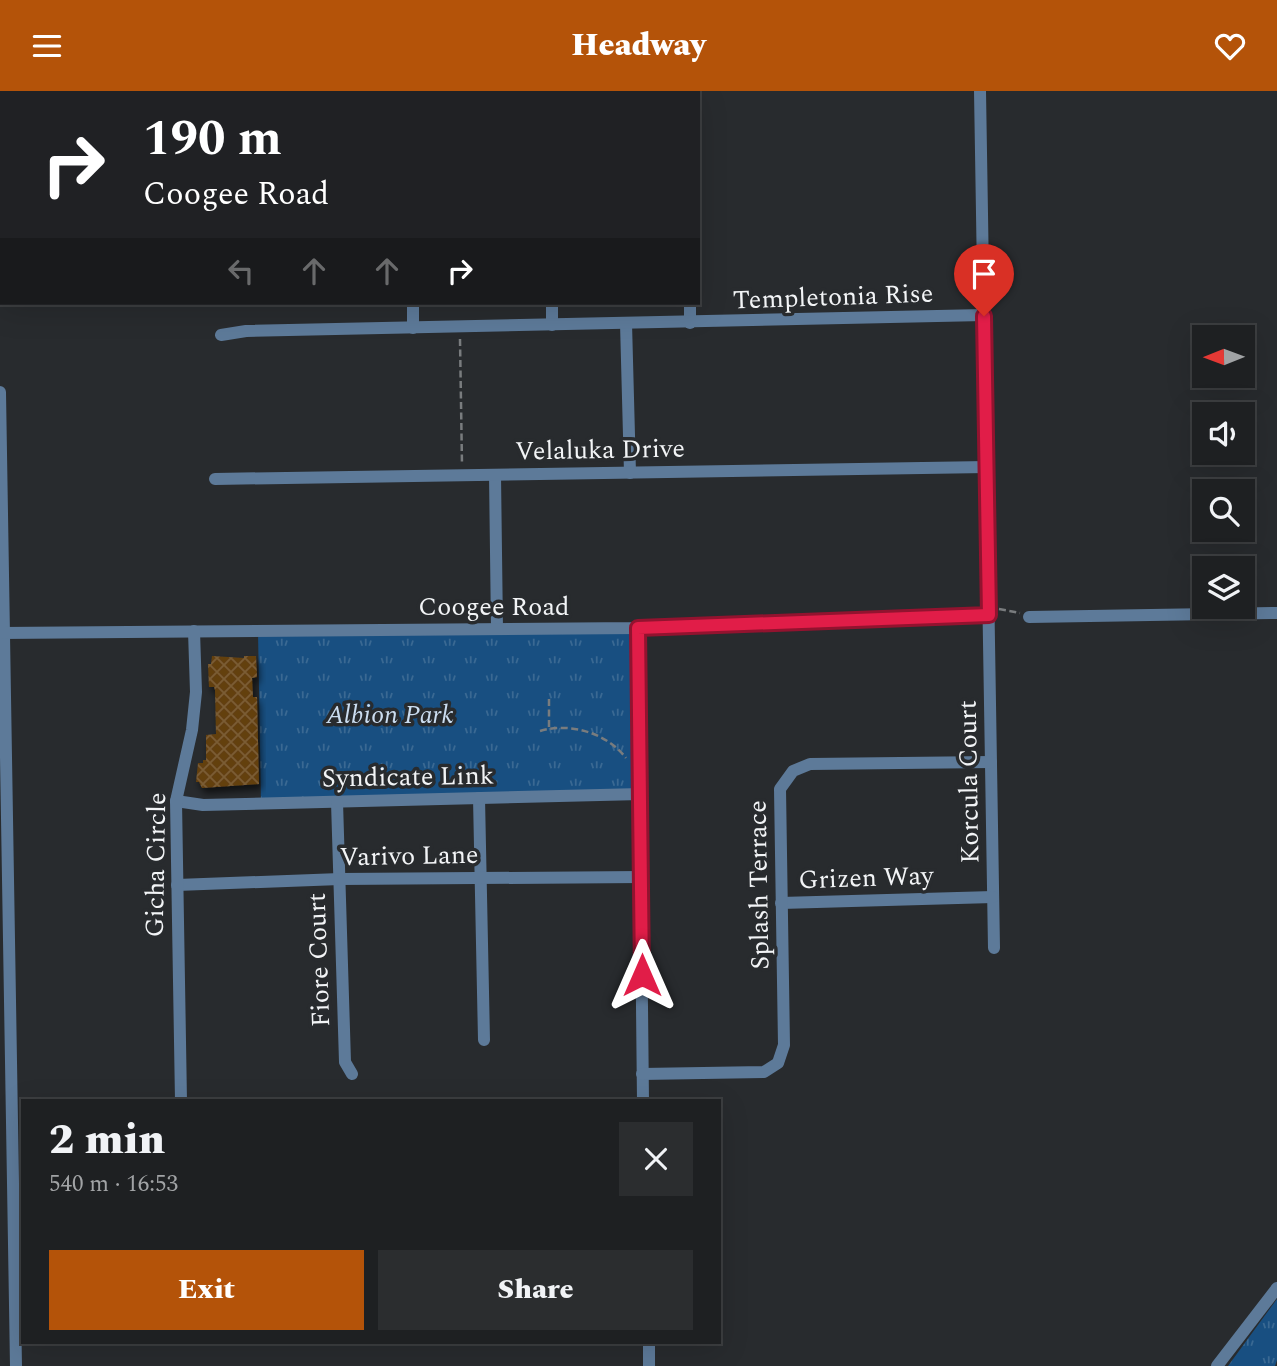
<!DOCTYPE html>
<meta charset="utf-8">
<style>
body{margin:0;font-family:Spectral,serif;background:#2b2d2f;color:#f1f3f6;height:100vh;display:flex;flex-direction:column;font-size:26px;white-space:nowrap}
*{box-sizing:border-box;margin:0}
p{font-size:23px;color:#a1a3a5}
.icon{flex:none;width:38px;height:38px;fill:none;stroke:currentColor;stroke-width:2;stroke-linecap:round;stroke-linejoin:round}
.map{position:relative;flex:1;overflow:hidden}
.drawer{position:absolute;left:21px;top:1008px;width:700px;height:245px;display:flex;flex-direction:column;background:#1e2022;border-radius:0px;box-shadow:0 7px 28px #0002,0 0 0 2px #3c3e40}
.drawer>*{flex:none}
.banner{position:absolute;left:0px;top:0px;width:700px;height:214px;box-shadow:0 7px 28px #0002,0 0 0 2px #3c3e40;background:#202124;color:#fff;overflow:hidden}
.needle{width:46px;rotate:269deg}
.fabs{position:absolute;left:1192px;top:234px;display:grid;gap:14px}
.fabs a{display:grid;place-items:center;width:63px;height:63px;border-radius:0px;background:#1e2022;box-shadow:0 7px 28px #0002,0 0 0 2px #3c3e40;font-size:35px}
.pin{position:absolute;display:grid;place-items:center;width:60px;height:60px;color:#fff;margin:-72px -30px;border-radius:50% 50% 50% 0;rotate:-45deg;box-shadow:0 0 7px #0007}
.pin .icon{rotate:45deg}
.me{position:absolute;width:77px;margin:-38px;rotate:0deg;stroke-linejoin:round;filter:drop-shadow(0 0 5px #0008)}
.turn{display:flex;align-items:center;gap:24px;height:147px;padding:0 28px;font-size:32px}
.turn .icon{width:91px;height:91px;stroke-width:2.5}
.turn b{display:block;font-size:49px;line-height:60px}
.lanes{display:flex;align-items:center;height:66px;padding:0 28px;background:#0003;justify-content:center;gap:35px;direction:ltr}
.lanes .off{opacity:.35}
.round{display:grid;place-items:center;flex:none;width:74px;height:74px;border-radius:0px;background:#2b2d2f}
.summary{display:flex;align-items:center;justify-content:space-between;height:119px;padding:0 28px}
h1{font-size:42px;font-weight:800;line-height:52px}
.primary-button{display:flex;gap:14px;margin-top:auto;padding:14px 28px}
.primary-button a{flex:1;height:80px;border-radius:0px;background:#b45309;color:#fff;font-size:28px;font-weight:800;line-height:80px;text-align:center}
.primary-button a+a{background:#2b2d2f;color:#f1f3f6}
header{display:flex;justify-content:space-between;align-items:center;height:91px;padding:0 28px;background:#b45309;color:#fff;font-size:32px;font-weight:800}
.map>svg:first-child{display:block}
.grass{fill:url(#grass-tufts)}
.building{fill:url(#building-cross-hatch);filter:url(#shadow)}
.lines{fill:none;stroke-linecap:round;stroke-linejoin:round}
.path{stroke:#797c7e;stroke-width:2.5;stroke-dasharray:7 3.5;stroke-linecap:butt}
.service{stroke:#5d7a99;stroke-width:6}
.minor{stroke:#5d7a99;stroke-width:12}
.primary{stroke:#98c9fb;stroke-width:18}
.route-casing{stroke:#92132f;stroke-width:18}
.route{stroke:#e11d48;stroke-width:12}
.labels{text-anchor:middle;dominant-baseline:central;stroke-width:7;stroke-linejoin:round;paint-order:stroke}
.street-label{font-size:26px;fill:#f2f4f6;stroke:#282b2e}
.park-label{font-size:26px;font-style:italic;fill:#cbddf0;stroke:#282b2e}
</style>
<header><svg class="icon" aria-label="menu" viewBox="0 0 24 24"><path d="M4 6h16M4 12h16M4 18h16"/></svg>Headway<svg class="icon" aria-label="heart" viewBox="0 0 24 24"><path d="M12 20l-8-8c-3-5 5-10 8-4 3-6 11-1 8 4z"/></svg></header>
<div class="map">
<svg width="1277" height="1275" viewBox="0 0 1277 1275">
<defs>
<pattern id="grass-tufts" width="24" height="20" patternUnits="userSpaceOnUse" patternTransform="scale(1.75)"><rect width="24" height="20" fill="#184f81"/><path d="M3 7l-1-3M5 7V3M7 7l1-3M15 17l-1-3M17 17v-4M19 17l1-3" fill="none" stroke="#3a6993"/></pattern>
<pattern id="building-cross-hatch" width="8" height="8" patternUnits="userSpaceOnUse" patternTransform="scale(1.75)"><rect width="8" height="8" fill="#634011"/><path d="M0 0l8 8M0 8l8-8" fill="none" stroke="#7a5c34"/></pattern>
<filter id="shadow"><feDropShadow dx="3" dy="5.5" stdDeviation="3.5" flood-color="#0009"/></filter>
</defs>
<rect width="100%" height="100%" fill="#282b2e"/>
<g class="grass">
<path d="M 638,537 L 641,703 L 261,713 L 258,540 Z"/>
<path d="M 1277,1208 L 1277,1269 L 1275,1275 L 1228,1275 Z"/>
</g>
<path class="building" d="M 212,565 L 244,567 L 244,565 L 256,565 L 257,586 L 252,587 L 253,606 L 257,606 L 259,693 L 202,697 L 199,691 L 196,691 L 198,672 L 203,672 L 203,669 L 206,669 L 206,644 L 216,643 L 215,599 L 214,596 L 209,596 L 208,573 L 211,573 Z"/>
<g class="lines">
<g class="path">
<path d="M 2,0 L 2,2"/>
<path d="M 460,248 L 462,374"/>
<path d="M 999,518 L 1020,522"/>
<path d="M 549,608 L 549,638"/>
<path d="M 540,640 C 570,631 607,642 626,667"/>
</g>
<g class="service">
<path d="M 46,2 L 51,0"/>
<path d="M 0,17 L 2,17"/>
</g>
<g class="minor">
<path d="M 368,0 L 369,2"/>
<path d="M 660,0 L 661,2"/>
<path d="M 980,0 L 994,857"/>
<path d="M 603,2 L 608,0"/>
<path d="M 413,212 L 413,237"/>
<path d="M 552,212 L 552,234"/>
<path d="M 690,212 L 690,232"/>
<path d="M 626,232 L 630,382"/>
<path d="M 221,244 L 246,240 L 984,224"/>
<path d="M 0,301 L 16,1275"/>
<path d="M 495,384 L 497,538"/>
<path d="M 215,388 L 987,376"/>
<path d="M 1029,526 L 1277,522"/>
<path d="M 638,537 L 643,1010"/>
<path d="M 0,542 L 638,537 L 989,524"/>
<path d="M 479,707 L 484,949"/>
<path d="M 176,710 L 203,714 L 641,703"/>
<path d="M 337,711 L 345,971 L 352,983"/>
<path d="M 177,794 L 340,788 L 642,786"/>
<path d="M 781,812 L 993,806"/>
<path d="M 642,983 L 764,981 L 778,972 L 784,954 L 780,698 L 793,680 L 810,673 L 991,671"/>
<path d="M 181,1010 L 176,710 L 192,639 L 196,601 L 194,540"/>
<path d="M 649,1251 L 649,1275"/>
<path d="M 1217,1275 L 1277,1197"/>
</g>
<g class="primary">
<path d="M 203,2 L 208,0"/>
<path d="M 0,80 L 2,79"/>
</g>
</g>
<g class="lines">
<g class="route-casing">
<path id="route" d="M 642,884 L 638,537 L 989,524 L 984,225"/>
</g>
<use href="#route" class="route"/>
</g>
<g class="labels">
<g class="street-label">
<text transform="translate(833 206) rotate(-2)">Templetonia Rise</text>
<text transform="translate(600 359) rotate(-1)">Velaluka Drive</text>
<text x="494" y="516">Coogee Road</text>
<text transform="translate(408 686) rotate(-1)">Syndicate Link</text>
<text transform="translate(969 691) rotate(-91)">Korcula Court</text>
<text transform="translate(409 765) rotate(-1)">Varivo Lane</text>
<text transform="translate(156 774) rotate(-89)">Gicha Circle</text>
<text transform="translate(866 787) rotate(-2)">Grizen Way</text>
<text transform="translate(759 794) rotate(-91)">Splash Terrace</text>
<text transform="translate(319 869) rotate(-92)">Fiore Court</text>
</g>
<g class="park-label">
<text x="390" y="624">Albion Park</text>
</g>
</g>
</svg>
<div class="fabs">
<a><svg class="needle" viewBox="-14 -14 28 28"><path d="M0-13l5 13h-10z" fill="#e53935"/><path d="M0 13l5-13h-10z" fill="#a1a3a5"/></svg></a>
<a><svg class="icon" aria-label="sound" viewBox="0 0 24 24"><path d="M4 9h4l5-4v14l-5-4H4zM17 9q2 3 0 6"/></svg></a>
<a><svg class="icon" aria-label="search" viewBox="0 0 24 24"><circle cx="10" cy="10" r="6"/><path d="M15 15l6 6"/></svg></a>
<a><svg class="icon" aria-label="layers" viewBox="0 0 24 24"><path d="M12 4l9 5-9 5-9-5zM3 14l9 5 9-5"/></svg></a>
</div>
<div class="pin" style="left:984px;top:225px;background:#d93025"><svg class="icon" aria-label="arrive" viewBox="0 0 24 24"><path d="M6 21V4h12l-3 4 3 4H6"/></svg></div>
<svg class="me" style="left:642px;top:884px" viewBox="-20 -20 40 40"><path d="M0-17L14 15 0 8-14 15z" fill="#e11d48" stroke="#fff" stroke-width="4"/></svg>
<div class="banner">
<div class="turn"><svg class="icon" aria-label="right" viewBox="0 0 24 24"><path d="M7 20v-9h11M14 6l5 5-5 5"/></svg><div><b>190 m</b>Coogee Road</div></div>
<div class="lanes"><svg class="icon off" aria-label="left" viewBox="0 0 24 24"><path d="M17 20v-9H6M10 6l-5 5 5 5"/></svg><svg class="icon off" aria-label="ahead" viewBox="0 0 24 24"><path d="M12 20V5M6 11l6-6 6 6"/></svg><svg class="icon off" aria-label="ahead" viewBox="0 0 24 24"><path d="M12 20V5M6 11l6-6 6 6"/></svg><svg class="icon" aria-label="right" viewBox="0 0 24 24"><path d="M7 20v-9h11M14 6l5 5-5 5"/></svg></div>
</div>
<section class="drawer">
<div class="summary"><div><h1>2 min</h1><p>540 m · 16:53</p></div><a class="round"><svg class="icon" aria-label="close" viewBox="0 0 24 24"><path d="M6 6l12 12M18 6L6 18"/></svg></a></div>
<div class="primary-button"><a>Exit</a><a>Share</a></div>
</section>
</div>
